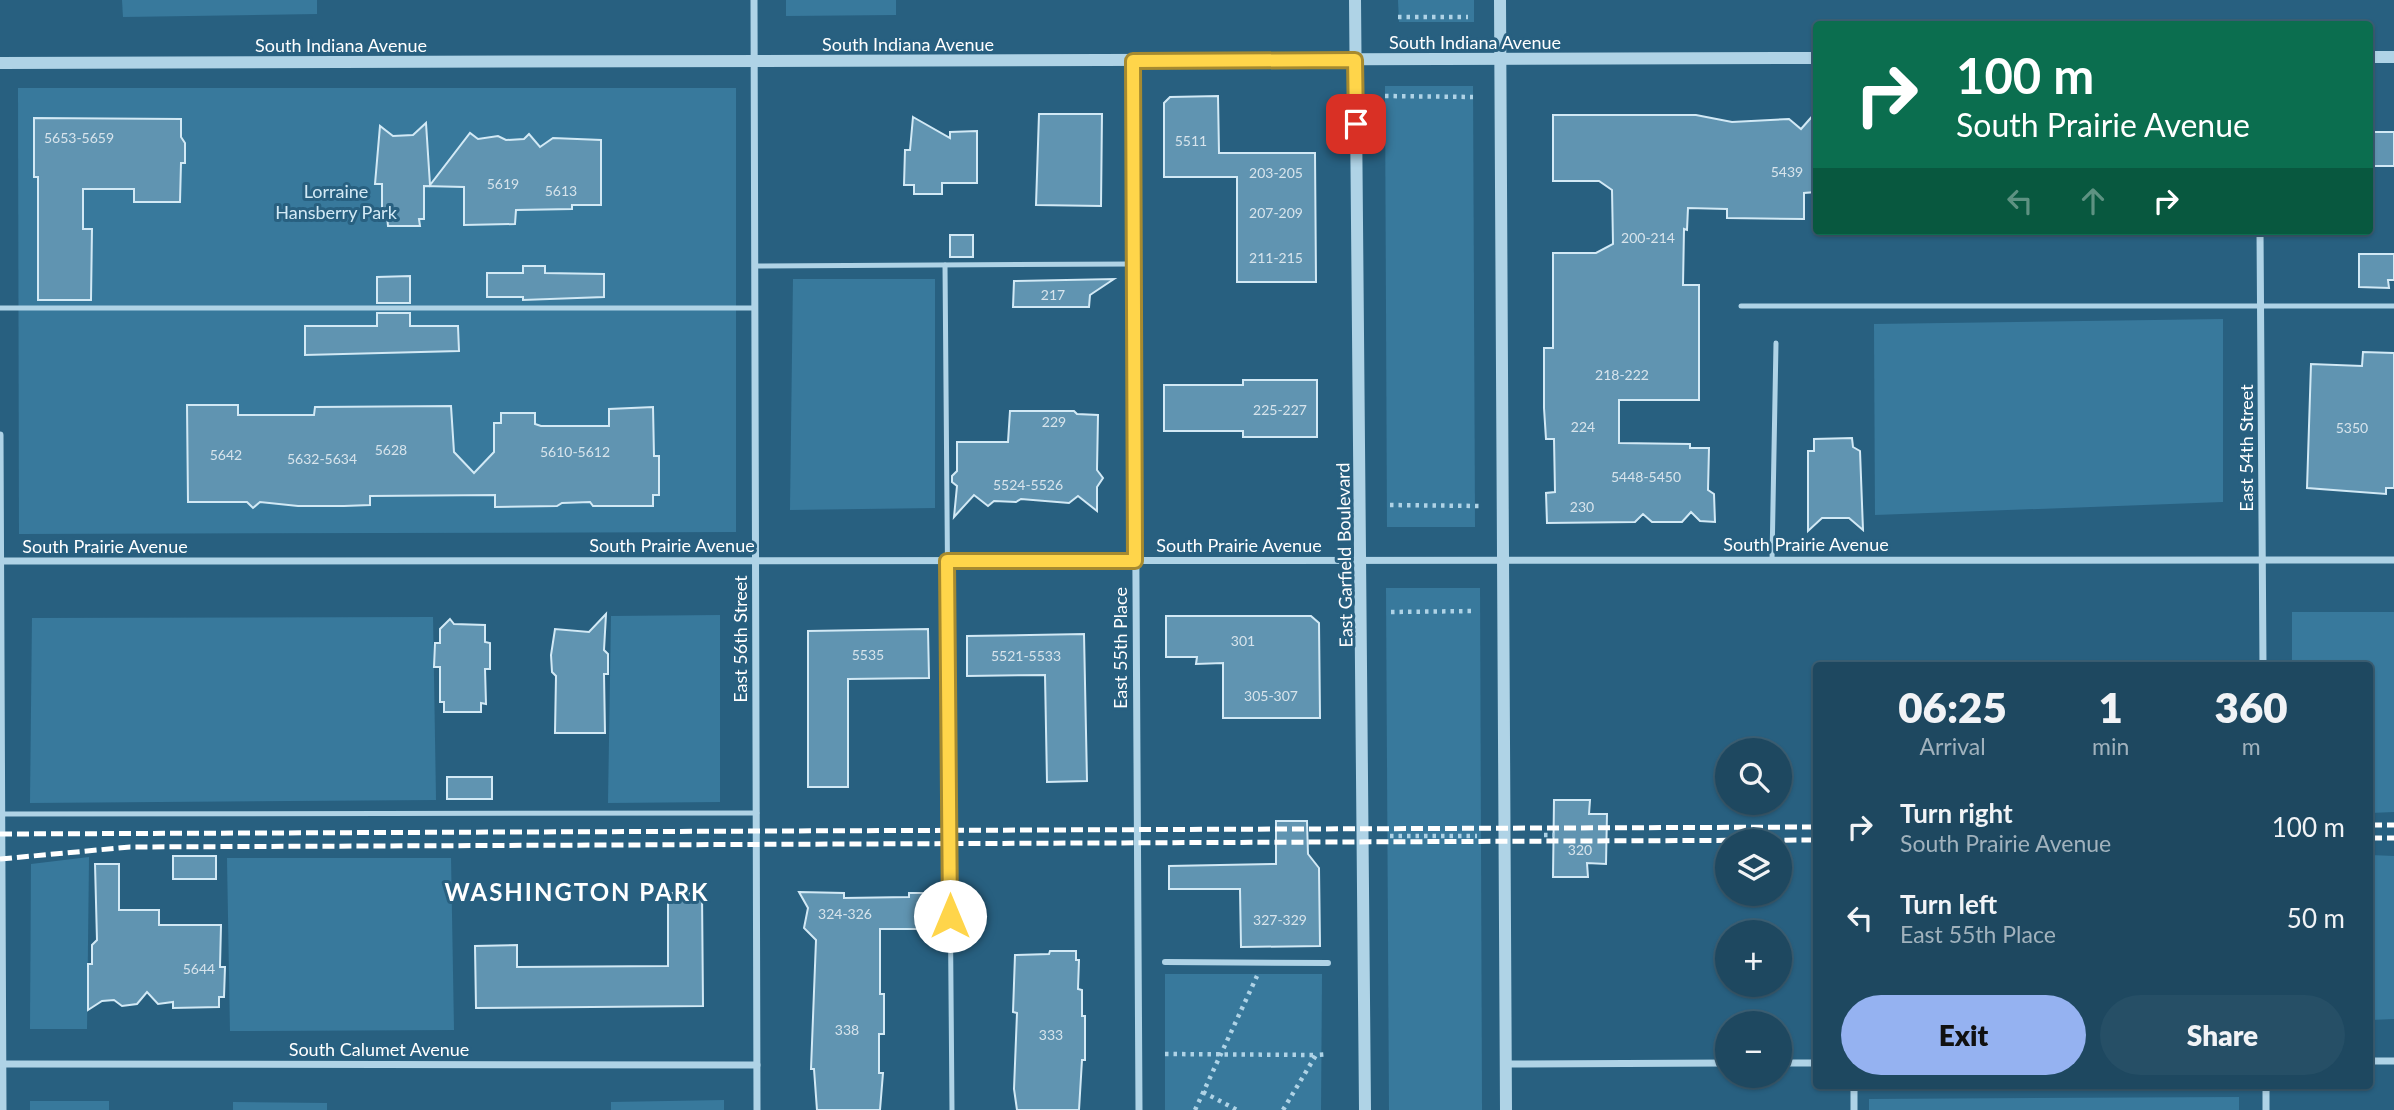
<!DOCTYPE html>
<meta charset="utf-8">
<style>
body{margin:0;font-family:Lato,sans-serif;background:#264f66;color:#f1f3f6;height:100vh;display:flex;flex-direction:column;font-size:26px;white-space:nowrap}
*{box-sizing:border-box;margin:0}
p{font-size:23px;color:#a1b2bd}
.icon{flex:none;width:38px;height:38px;fill:none;stroke:currentColor;stroke-width:2;stroke-linecap:round;stroke-linejoin:round}
.map{position:relative;flex:1;overflow:hidden}
.drawer{position:absolute;left:1813px;top:662px;width:560px;height:427px;display:flex;flex-direction:column;background:#1e4860;border-radius:7px;box-shadow:0 2px 5px #0004,0 0 0 2px #3c6075}
.drawer>*{flex:none}
.top-card{position:absolute;left:1813px;top:21px;width:560px;height:214px;border-radius:7px;box-shadow:0 2px 5px #0004,0 0 0 2px #3c6075;background:#0b6e4f;color:#fff;overflow:hidden}
.fabs{position:absolute;left:1715px;top:738px;display:grid;gap:14px}
.fabs a{display:grid;place-items:center;width:77px;height:77px;border-radius:50%;background:#1e4860;box-shadow:0 2px 5px #0004,0 0 0 2px #3c6075;font-size:35px}
.pin{position:absolute;display:grid;place-items:center;width:60px;height:60px;color:#fff;margin:-30px;border-radius:14px;box-shadow:0 4px 10px #0006}
.me{position:absolute;width:77px;margin:-38px;rotate:0deg;stroke-linejoin:round;filter:drop-shadow(0 0 5px #0008)}
.turn{display:flex;align-items:center;gap:24px;height:147px;padding:0 28px;font-size:32px}
.turn .icon{width:91px;height:91px;stroke-width:2.5}
.turn b{display:block;font-size:49px;line-height:60px}
.lanes{display:flex;align-items:center;height:66px;padding:0 28px;background:#0003;justify-content:center;gap:35px;direction:ltr}
.lanes .off{opacity:.35}
.eta{display:flex;justify-content:space-evenly;align-items:center;height:119px;text-align:center}
.eta b{font-size:42px;font-weight:800;line-height:49px}
.primary-button{display:flex;gap:14px;margin-top:auto;padding:14px 28px}
.primary-button a{flex:1;height:80px;border-radius:42px;background:#95b2f1;color:#111;font-size:28px;font-weight:800;line-height:80px;text-align:center}
.primary-button a+a{background:#264f66;color:#f1f3f6}
ul{padding:0;list-style:none}
li{display:flex;align-items:center;gap:21px;height:91px;padding:0 28px}
li div{flex:1}
li b{display:block;font-size:26px}
li em{font-style:normal}
.map>svg:first-child{display:block}
.green{fill:#38799c}
.building{fill:#6094b1;stroke:#d2e9f5;stroke-width:2}
.lines{fill:none;stroke-linecap:round;stroke-linejoin:round}
.path{stroke:#afd3e6;stroke-width:4.5;stroke-dasharray:3.5 5;stroke-linecap:butt}
.service{stroke:#afd3e6;stroke-width:5}
.pedestrian{stroke:#afd3e6;stroke-width:6}
.minor{stroke:#afd3e6;stroke-width:7}
.tertiary{stroke:#afd3e6;stroke-width:12}
.rail{stroke:#fff;stroke-width:5;stroke-dasharray:12 5;stroke-linecap:butt}
.route-casing{stroke:#a68a30;stroke-width:18}
.route{stroke:#ffd54a;stroke-width:12}
.labels{text-anchor:middle;dominant-baseline:central;stroke-width:6;stroke-linejoin:round;paint-order:stroke}
.number-label{font-size:14px;fill:#d7e4ec}
.street-label{font-size:18px;fill:#fff;stroke:#286080}
.park-label{font-size:18px;fill:#d2e9f5;stroke:#286080}
.district-label{font-size:24px;font-weight:bold;letter-spacing:2px;fill:#fff;stroke:#286080}
</style>
<div class="map">
<svg width="2394" height="1110" viewBox="0 0 2394 1110">
<rect width="100%" height="100%" fill="#286080"/>
<g class="green">
<path d="M 122,0 L 317,0 L 317,14 L 123,17 Z"/>
<path d="M 786,0 L 896,0 L 896,15 L 786,16 Z"/>
<path d="M 1398,0 L 1474,0 L 1474,22 L 1399,22 Z"/>
<path d="M 1385,86 L 1473,86 L 1475,527 L 1387,527 Z"/>
<path d="M 18,88 L 736,88 L 736,532 L 19,534 Z"/>
<path d="M 793,279 L 935,279 L 935,508 L 790,510 Z"/>
<path d="M 2223,319 L 2223,502 L 1875,515 L 1874,324 Z"/>
<path d="M 1386,588 L 1480,588 L 1482,1110 L 1389,1110 Z"/>
<path d="M 2292,612 L 2394,612 L 2394,812 L 2370,813 L 2370,665 L 2292,665 Z"/>
<path d="M 720,615 L 720,802 L 608,803 L 611,616 Z"/>
<path d="M 433,617 L 436,800 L 30,803 L 32,618 Z"/>
<path d="M 2370,855 L 2394,856 L 2394,1019 L 2370,1020 Z"/>
<path d="M 89,857 L 87,1029 L 30,1029 L 31,864 Z"/>
<path d="M 227,858 L 451,858 L 454,1030 L 230,1031 Z"/>
<path d="M 1165,974 L 1322,974 L 1321,1110 L 1165,1110 Z"/>
<path d="M 2239,1097 L 2239,1110 L 1869,1110 L 1869,1099 Z"/>
<path d="M 724,1100 L 724,1110 L 611,1110 L 611,1102 Z"/>
<rect x="30" y="1101" width="79" height="9"/>
<path d="M 233,1102 L 327,1103 L 327,1110 L 233,1110 Z"/>
</g>
<g class="building">
<path d="M 1218,96 L 1219,153 L 1315,153 L 1316,282 L 1237,282 L 1237,177 L 1164,177 L 1164,103 L 1170,97 Z"/>
<path d="M 1816,112 L 1816,192 L 1804,193 L 1804,219 L 1727,218 L 1727,209 L 1688,208 L 1687,230 L 1684,229 L 1683,285 L 1699,285 L 1699,400 L 1619,400 L 1619,443 L 1690,444 L 1690,448 L 1709,448 L 1708,490 L 1714,494 L 1715,522 L 1700,521 L 1691,512 L 1682,522 L 1652,522 L 1643,514 L 1635,522 L 1547,523 L 1546,493 L 1555,492 L 1554,439 L 1546,439 L 1544,408 L 1544,348 L 1553,348 L 1553,253 L 1596,253 L 1613,244 L 1612,190 L 1599,181 L 1553,181 L 1553,115 L 1696,115 L 1732,122 L 1789,119 L 1801,129 Z"/>
<path d="M 1039,114 L 1102,114 L 1101,206 L 1036,205 Z"/>
<path d="M 913,117 L 950,138 L 950,132 L 977,131 L 977,183 L 942,183 L 942,194 L 914,194 L 914,185 L 904,185 L 905,150 L 910,150 Z"/>
<path d="M 34,118 L 181,119 L 181,137 L 185,143 L 185,163 L 181,163 L 180,202 L 134,202 L 134,189 L 83,189 L 83,229 L 92,229 L 91,300 L 38,300 L 38,177 L 34,177 Z"/>
<path d="M 426,123 L 430,185 L 470,133 L 478,139 L 498,136 L 506,140 L 524,139 L 529,134 L 540,147 L 553,138 L 601,140 L 601,205 L 572,205 L 572,209 L 516,210 L 515,224 L 464,225 L 464,187 L 424,186 L 424,219 L 419,219 L 420,226 L 388,226 L 387,216 L 382,216 L 382,184 L 375,184 L 380,126 L 393,136 L 413,135 Z"/>
<rect x="2370" y="132" width="24" height="34"/>
<rect x="950" y="235" width="23" height="22"/>
<path d="M 2359,254 L 2394,254 L 2394,280 L 2388,280 L 2389,288 L 2359,287 Z"/>
<path d="M 523,266 L 545,266 L 545,273 L 604,274 L 604,297 L 523,300 L 523,297 L 487,297 L 487,273 L 523,273 Z"/>
<path d="M 410,276 L 410,303 L 377,303 L 377,277 Z"/>
<path d="M 1114,279 L 1090,295 L 1089,307 L 1013,307 L 1014,281 Z"/>
<path d="M 377,313 L 410,313 L 410,326 L 458,326 L 459,351 L 305,355 L 305,326 L 377,326 Z"/>
<path d="M 2363,352 L 2394,353 L 2394,488 L 2386,488 L 2386,494 L 2307,488 L 2311,364 L 2362,366 Z"/>
<path d="M 1243,380 L 1317,380 L 1317,437 L 1243,437 L 1243,431 L 1164,431 L 1164,385 L 1243,385 Z"/>
<path d="M 187,405 L 238,405 L 238,415 L 314,415 L 315,407 L 451,406 L 454,452 L 474,473 L 494,452 L 494,423 L 501,423 L 501,413 L 535,413 L 535,424 L 541,426 L 609,426 L 609,409 L 653,407 L 654,456 L 659,456 L 659,495 L 653,495 L 653,506 L 593,506 L 590,502 L 562,503 L 557,506 L 495,507 L 495,495 L 370,496 L 370,505 L 344,506 L 298,506 L 260,502 L 253,508 L 247,502 L 188,502 Z"/>
<path d="M 1010,411 L 1074,411 L 1077,414 L 1098,415 L 1097,470 L 1103,478 L 1097,487 L 1097,511 L 1078,496 L 1069,503 L 1021,499 L 1016,502 L 994,501 L 988,506 L 974,495 L 954,517 L 957,486 L 952,482 L 952,476 L 957,471 L 957,442 L 1008,442 Z"/>
<path d="M 1852,438 L 1853,447 L 1860,451 L 1863,530 L 1849,518 L 1822,518 L 1808,531 L 1808,451 L 1814,451 L 1814,439 Z"/>
<path d="M 606,614 L 604,650 L 608,654 L 608,674 L 604,674 L 605,733 L 555,733 L 556,676 L 552,672 L 551,655 L 555,629 L 589,632 Z"/>
<path d="M 1166,616 L 1311,616 L 1319,623 L 1320,718 L 1223,718 L 1223,663 L 1196,664 L 1197,657 L 1166,657 Z"/>
<path d="M 450,619 L 454,624 L 485,625 L 485,642 L 490,643 L 490,669 L 485,669 L 486,704 L 481,703 L 481,712 L 444,712 L 444,702 L 440,702 L 440,667 L 434,667 L 435,643 L 440,643 L 440,629 Z"/>
<path d="M 928,629 L 929,678 L 848,679 L 848,787 L 808,787 L 808,631 Z"/>
<path d="M 1084,634 L 1087,781 L 1047,782 L 1045,675 L 967,676 L 967,636 Z"/>
<rect x="447" y="777" width="45" height="22"/>
<path d="M 1554,800 L 1590,800 L 1589,814 L 1607,814 L 1606,864 L 1587,863 L 1588,877 L 1553,877 Z"/>
<path d="M 1276,821 L 1307,821 L 1308,854 L 1319,868 L 1320,946 L 1241,947 L 1240,889 L 1169,889 L 1169,866 L 1276,864 Z"/>
<rect x="173" y="856" width="43" height="23"/>
<path d="M 95,864 L 119,864 L 119,910 L 159,910 L 159,925 L 221,925 L 220,967 L 225,967 L 224,997 L 219,997 L 219,1007 L 173,1008 L 173,1002 L 158,1004 L 147,992 L 137,1004 L 122,1006 L 114,1000 L 102,1001 L 88,1010 L 88,964 L 92,964 L 92,945 L 97,940 Z"/>
<path d="M 799,892 L 844,893 L 844,898 L 909,897 L 909,893 L 932,893 L 931,929 L 880,929 L 880,994 L 884,994 L 884,1034 L 879,1034 L 879,1073 L 883,1073 L 880,1110 L 817,1110 L 814,1069 L 811,1069 L 816,940 L 804,928 L 808,908 Z"/>
<path d="M 668,893 L 702,893 L 703,1006 L 476,1008 L 475,946 L 517,945 L 517,967 L 668,966 Z"/>
<path d="M 1050,951 L 1076,951 L 1076,960 L 1079,960 L 1078,989 L 1082,990 L 1082,1016 L 1085,1016 L 1085,1060 L 1082,1060 L 1079,1110 L 1017,1110 L 1014,1089 L 1017,1013 L 1013,1012 L 1015,955 L 1049,954 Z"/>
</g>
<g class="lines">
<g class="path">
<path d="M 1398,17 L 1468,17"/>
<path d="M 1385,96 L 1473,97"/>
<path d="M 1390,505 L 1479,506"/>
<path d="M 1391,612 L 1476,611"/>
<path d="M 1544,835 L 1554,835"/>
<path d="M 1390,836 L 1477,836"/>
<path d="M 1165,1054 L 1316,1055"/>
<path d="M 1203,1092 L 1237,1110"/>
<path d="M 1195,1110 L 1257,976"/>
<path d="M 1283,1110 L 1316,1055 L 1328,1054"/>
</g>
<g class="service">
<path d="M 945,265 L 952,1110"/>
<path d="M 755,266 L 1134,264"/>
<path d="M 1741,306 L 2394,306"/>
<path d="M 0,308 L 755,308"/>
<path d="M 1772,560 L 1776,343"/>
<path d="M 2,814 L 757,813"/>
</g>
<path class="pedestrian" d="M 1165,962 L 1328,963"/>
<g class="minor">
<path d="M 754,0 L 757,1110"/>
<path d="M 1133,61 L 1139,1110"/>
<path d="M 2260,231 L 2263,665"/>
<path d="M 0,435 L 3,1110"/>
<path d="M 0,561 L 2394,560"/>
<path d="M 2370,1061 L 2394,1061"/>
<path d="M 1780,1063 L 1816,1063"/>
<path d="M 0,1064 L 757,1065"/>
<path d="M 1506,1064 L 1727,1063"/>
<path d="M 1854,1085 L 1854,1110"/>
<path d="M 2266,1085 L 2266,1110"/>
</g>
<g class="tertiary">
<path d="M 1355,0 L 1365,1110"/>
<path d="M 1500,0 L 1506,1110"/>
<path d="M 2370,57 L 2394,57"/>
<path d="M 0,63 L 1816,58"/>
</g>
<g class="rail">
<path d="M 2370,825 L 2394,825"/>
<path d="M 0,834 L 1816,827"/>
<path d="M 2370,838 L 2394,838"/>
<path d="M 0,859 L 130,847 L 1816,840"/>
</g>
</g>
<g class="lines">
<g class="route-casing">
<path id="route" d="M 950,916 L 947,561 L 1135,561 L 1133,61 L 1355,60 L 1356,124"/>
</g>
<use href="#route" class="route"/>
</g>
<g class="labels">
<g class="number-label">
<text x="79" y="137">5653-5659</text>
<text x="1191" y="140">5511</text>
<text x="1787" y="171">5439</text>
<text x="1276" y="172">203-205</text>
<text x="503" y="183">5619</text>
<text x="561" y="190">5613</text>
<text x="1276" y="212">207-209</text>
<text x="1648" y="237">200-214</text>
<text x="1276" y="257">211-215</text>
<text x="1053" y="294">217</text>
<text x="1622" y="374">218-222</text>
<text x="1280" y="409">225-227</text>
<text x="1054" y="421">229</text>
<text x="1583" y="426">224</text>
<text x="2352" y="427">5350</text>
<text x="391" y="449">5628</text>
<text x="575" y="451">5610-5612</text>
<text x="226" y="454">5642</text>
<text x="322" y="458">5632-5634</text>
<text x="1646" y="476">5448-5450</text>
<text x="1028" y="484">5524-5526</text>
<text x="1582" y="506">230</text>
<text x="1243" y="640">301</text>
<text x="868" y="654">5535</text>
<text x="1026" y="655">5521-5533</text>
<text x="1271" y="695">305-307</text>
<text x="1580" y="849">320</text>
<text x="845" y="913">324-326</text>
<text x="1280" y="919">327-329</text>
<text x="199" y="968">5644</text>
<text x="847" y="1029">338</text>
<text x="1051" y="1034">333</text>
</g>
<g class="street-label">
<text x="1475" y="42">South Indiana Avenue</text>
<text x="908" y="44">South Indiana Avenue</text>
<text x="341" y="45">South Indiana Avenue</text>
<text transform="translate(2246 448) rotate(-90)">East 54th Street</text>
<text x="1806" y="544">South Prairie Avenue</text>
<text x="672" y="545">South Prairie Avenue</text>
<text x="1239" y="545">South Prairie Avenue</text>
<text x="105" y="546">South Prairie Avenue</text>
<text transform="translate(1344 555) rotate(-91)">East Garfield Boulevard</text>
<text transform="translate(740 639) rotate(-90)">East 56th Street</text>
<text transform="translate(1120 648) rotate(-90)">East 55th Place</text>
<text x="379" y="1049">South Calumet Avenue</text>
</g>
<g class="park-label">
<text x="336" y="191">Lorraine<tspan x="336" dy="21">Hansberry Park</tspan></text>
</g>
<g class="district-label">
<text x="577" y="891">WASHINGTON PARK</text>
</g>
</g>
</svg>
<div class="fabs">
<a><svg class="icon" aria-label="search" viewBox="0 0 24 24"><circle cx="10" cy="10" r="6"/><path d="M15 15l6 6"/></svg></a>
<a><svg class="icon" aria-label="layers" viewBox="0 0 24 24"><path d="M12 4l9 5-9 5-9-5zM3 14l9 5 9-5"/></svg></a>
<a>+</a>
<a>−</a>
</div>
<div class="pin" style="left:1356px;top:124px;background:#d93025"><svg class="icon" aria-label="arrive" viewBox="0 0 24 24"><path d="M6 21V4h12l-3 4 3 4H6"/></svg></div>
<svg class="me" style="left:950px;top:916px" viewBox="-20 -20 40 40"><circle r="19" fill="#fff"/><path d="M0-13L10 11 0 6-10 11z" fill="#ffd54a"/></svg>
<div class="top-card">
<div class="turn"><svg class="icon" aria-label="right" viewBox="0 0 24 24"><path d="M7 20v-9h11M14 6l5 5-5 5"/></svg><div><b>100 m</b>South Prairie Avenue</div></div>
<div class="lanes"><svg class="icon off" aria-label="left" viewBox="0 0 24 24"><path d="M17 20v-9H6M10 6l-5 5 5 5"/></svg><svg class="icon off" aria-label="ahead" viewBox="0 0 24 24"><path d="M12 20V5M6 11l6-6 6 6"/></svg><svg class="icon" aria-label="right" viewBox="0 0 24 24"><path d="M7 20v-9h11M14 6l5 5-5 5"/></svg></div>
</div>
<section class="drawer">
<div class="eta">
<div><b>06:25</b><p>Arrival</p></div>
<div><b>1</b><p>min</p></div>
<div><b>360</b><p>m</p></div>
</div>
<ul>
<li><svg class="icon" aria-label="right" viewBox="0 0 24 24"><path d="M7 20v-9h11M14 6l5 5-5 5"/></svg><div><b>Turn right</b><p>South Prairie Avenue</p></div><em>100 m</em></li>
<li><svg class="icon" aria-label="left" viewBox="0 0 24 24"><path d="M17 20v-9H6M10 6l-5 5 5 5"/></svg><div><b>Turn left</b><p>East 55th Place</p></div><em>50 m</em></li>
</ul>
<div class="primary-button"><a>Exit</a><a>Share</a></div>
</section>
</div>
